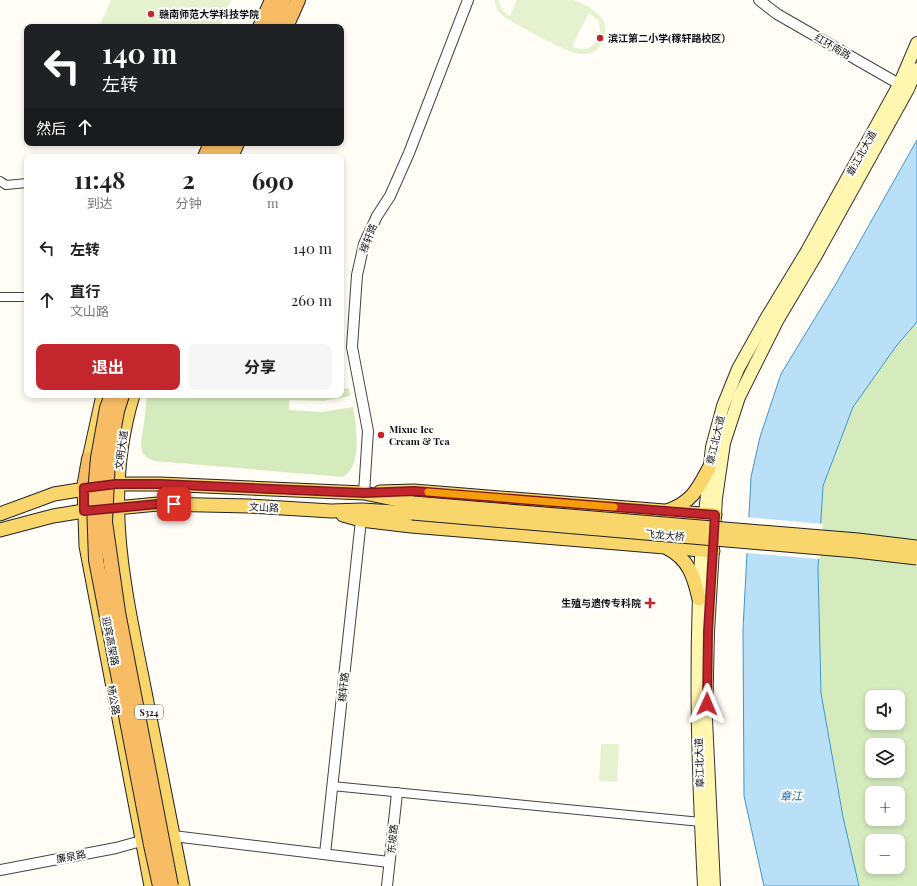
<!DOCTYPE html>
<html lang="zh">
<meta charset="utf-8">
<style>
body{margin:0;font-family:"Playfair Display","Noto Sans SC",serif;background:#f6f6f6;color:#222;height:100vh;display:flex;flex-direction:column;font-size:15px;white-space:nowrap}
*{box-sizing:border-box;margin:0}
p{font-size:13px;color:#767676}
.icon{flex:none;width:22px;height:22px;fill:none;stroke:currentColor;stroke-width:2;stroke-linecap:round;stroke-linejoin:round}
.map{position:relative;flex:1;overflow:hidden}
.side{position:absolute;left:24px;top:154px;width:320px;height:244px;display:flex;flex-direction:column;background:#fff;border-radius:8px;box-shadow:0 2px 6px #0003}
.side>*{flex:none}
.guide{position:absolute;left:24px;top:24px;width:320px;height:122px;border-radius:8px;box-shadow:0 2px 6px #0003;background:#202124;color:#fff;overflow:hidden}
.tools{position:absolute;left:865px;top:690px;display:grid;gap:8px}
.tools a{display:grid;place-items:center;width:40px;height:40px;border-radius:8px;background:#fff;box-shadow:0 2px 6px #0003;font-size:20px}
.pin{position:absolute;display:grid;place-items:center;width:34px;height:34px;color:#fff;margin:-17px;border-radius:8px;box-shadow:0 2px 6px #0006}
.me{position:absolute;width:44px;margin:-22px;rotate:1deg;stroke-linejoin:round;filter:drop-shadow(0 0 3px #0008)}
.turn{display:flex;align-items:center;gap:14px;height:84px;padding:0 12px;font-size:18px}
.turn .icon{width:52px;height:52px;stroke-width:2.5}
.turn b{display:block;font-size:28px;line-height:34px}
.then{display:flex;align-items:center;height:38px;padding:0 12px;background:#0003;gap:8px;font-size:15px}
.eta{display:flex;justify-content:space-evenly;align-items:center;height:68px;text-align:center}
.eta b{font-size:24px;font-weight:700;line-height:28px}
.primary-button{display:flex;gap:8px;margin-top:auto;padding:8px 12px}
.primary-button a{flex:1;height:46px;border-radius:8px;background:#c4262e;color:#fff;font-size:16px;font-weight:700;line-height:46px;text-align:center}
.primary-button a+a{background:#f6f6f6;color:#222}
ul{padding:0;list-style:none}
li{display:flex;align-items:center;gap:12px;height:52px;padding:0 12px}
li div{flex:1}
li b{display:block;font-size:15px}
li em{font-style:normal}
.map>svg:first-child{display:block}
.green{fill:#d5ebbd;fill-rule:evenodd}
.pitch{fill:#e6f2cf;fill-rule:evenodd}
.water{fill:#b9e0f7;stroke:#3f96cf}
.pier{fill:#fffdf5}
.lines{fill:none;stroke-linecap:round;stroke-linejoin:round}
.minor-casing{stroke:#444;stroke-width:10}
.tertiary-casing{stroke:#444;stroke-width:12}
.secondary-casing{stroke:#333;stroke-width:14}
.primary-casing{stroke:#222;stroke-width:15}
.trunk-casing{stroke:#222;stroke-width:16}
.minor{stroke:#fff;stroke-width:8}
.tertiary{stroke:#fff;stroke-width:10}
.secondary{stroke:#fff6b0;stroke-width:12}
.primary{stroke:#f9d66b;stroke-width:13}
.trunk{stroke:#f7bc64;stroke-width:14}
.primary-bridge-casing{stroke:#222;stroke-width:15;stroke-linecap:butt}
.trunk-bridge-casing{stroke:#222;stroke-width:16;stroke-linecap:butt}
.primary-bridge{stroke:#f9d66b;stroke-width:13}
.trunk-bridge{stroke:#f7bc64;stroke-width:14}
.route-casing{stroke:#7f191e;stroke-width:10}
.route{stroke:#c4262e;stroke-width:7}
.slow{stroke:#f59e0b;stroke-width:7}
.poi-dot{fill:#c4262e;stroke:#fff;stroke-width:1.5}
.labels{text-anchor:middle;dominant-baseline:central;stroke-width:4;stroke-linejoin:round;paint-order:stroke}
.shield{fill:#fff;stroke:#585858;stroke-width:1}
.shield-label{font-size:9px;font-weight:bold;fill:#111}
.poi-label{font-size:10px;font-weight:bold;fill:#111;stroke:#fff;text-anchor:start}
.street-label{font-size:10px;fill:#111;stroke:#fff}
.water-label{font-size:11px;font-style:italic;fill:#1768a6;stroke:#fff}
</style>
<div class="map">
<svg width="917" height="886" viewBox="0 0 917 886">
<rect width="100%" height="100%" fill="#fffdf5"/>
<g class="green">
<path d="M 917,322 L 917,886 L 859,886 L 843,817 L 821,693 L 818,568 L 823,486 L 853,407 L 897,345 ZM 872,697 L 898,697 L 898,723 L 872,723 ZM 872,745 L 898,745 L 898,771 L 872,771 ZM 872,793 L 898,793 L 898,819 L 872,819 ZM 872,841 L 898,841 L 898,867 L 872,867 Z"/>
<path d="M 349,388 L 350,396 L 323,401 L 289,400 L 289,410 L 322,412 L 353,407 C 356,425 363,467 343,477 L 155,461 C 136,457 141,439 144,424 C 145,415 146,405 147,395 L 341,395 L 341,389 Z"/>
</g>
<g class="pitch">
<path d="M 111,0 L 231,0 L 220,27 L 99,27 Z"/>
<path d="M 494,0 L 498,0 L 503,11 L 510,16 L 517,0 C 530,0 562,0 573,0 C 583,3 598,11 603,20 C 611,36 599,56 581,54 C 568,54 518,25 504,17 L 497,10 ZM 589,13 L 599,21 L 600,34 C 596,47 584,53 572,46 Z"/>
<path d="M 601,744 L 619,744 L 617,782 L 599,781 Z"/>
</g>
<path class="water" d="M 917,140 L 917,322 L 897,345 L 853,407 L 823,486 L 818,568 L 821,693 L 843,817 L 859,886 L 764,886 L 744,796 L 743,629 L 751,477 L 760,437 L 781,374 L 837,282 Z"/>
<path class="pier" d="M 746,517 L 823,524 L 820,559 L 745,553 Z"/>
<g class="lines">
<g class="minor-casing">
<g id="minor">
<path d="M 0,181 L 6,185 L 27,183"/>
<path d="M 0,297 L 27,297"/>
<path d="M 332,786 L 701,822"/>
</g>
</g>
<g class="tertiary-casing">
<g id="tertiary">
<path d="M 759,0 L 777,14 L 906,88"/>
<path d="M 364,493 L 368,431 L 352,347 L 357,275 L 364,244 L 377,216 L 390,196 L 409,153 L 468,0"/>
<path d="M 173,836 L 389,862"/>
<path d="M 325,854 L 361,520"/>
<path d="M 0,870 L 116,848 L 141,841"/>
<path d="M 387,886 L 397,793"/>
</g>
</g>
<g class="secondary-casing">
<g id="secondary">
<path d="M 704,523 L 712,447 L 723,406 L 738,369 L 767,317 L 807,251 L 899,85 L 917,43"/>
<path d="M 702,541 C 694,656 698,771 704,886"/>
<path d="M 714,886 L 706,719 L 708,632 L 716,498 L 724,443 L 739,397 L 777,321 L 815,257 L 908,89 L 917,69"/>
</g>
</g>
<g class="primary-casing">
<g id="primary">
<path d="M 133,395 C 102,497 124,586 144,687 C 157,753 170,820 183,886"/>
<path d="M 89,459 L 103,395"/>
<path d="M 84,488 L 86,546 L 151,886"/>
<path d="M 380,492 L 414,491 L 715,515"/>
<path d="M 667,511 C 692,502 698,489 709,468"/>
<path d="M 0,514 L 54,494 L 116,484 L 160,484 L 364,493 L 413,503"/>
<path d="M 343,515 L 361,520 L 411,526 L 713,551"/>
<path d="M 0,530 L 53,516 L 84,511 L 158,504 L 249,506 L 331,511 L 362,510 L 412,513"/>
<path d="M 667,548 C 689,559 694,577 699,599"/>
</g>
</g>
<g class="trunk-casing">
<g id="trunk">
<path d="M 260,27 L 272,0"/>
<path d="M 272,27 L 283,0"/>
<path d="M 286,27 L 298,0"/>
<path d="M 205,157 L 211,143"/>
<path d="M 218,157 L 224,143"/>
<path d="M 231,157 L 237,143"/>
<path d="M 84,488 L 89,459"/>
</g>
</g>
<use href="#minor" class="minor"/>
<use href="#tertiary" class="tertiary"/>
<use href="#secondary" class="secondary"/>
<use href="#primary" class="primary"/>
<use href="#trunk" class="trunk"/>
<g class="primary-bridge-casing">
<g id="primary-bridge">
<path d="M 413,503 L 858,540 L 917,547"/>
<path d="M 412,513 L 856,551 L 917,558"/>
</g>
</g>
<g class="trunk-bridge-casing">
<g id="trunk-bridge">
<path d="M 112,395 L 107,408 L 98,458 L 94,504 L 96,560 L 151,845 L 160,886"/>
<path d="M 122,395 L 117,411 L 108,460 L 105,522 L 118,612 L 171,886"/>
</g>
</g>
<use href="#primary-bridge" class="primary-bridge"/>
<use href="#trunk-bridge" class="trunk-bridge"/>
</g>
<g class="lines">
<g class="route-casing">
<path id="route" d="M 174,504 L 158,504 L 84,511 L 84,488 L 116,484 L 160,484 L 364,493 L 414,491 L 715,515 L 708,632 L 707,704"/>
</g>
<use href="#route" class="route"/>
<path class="slow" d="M 428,492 L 614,507"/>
</g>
<g class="poi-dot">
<circle cx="151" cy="14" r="4"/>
<circle cx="600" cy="38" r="4"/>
<circle cx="381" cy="435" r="4"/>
<path d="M648 597h4v4h4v4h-4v4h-4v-4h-4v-4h4z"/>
</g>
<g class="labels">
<rect class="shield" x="135" y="705" width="28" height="14" rx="3"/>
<g class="shield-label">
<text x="149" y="712">S324</text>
</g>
<g class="poi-label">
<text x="159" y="14">赣南师范大学科技学院</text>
<text x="608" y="38">滨江第二小学(稼轩路校区）</text>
<text x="389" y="429">Mixue Ice<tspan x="389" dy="12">Cream &amp; Tea</tspan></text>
<text x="641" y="603" text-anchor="end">生殖与遗传专科院</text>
</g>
<g class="street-label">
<text transform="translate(833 46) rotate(31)">红环南路</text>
<text transform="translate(861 153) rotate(-61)">章江北大道</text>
<text transform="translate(368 238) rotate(-69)">稼轩路</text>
<text transform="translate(715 440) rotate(-77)">章江北大道</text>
<text transform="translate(121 450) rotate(-82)">文明大道</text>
<text transform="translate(264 507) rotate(3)">文山路</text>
<text transform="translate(665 535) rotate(5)">飞龙大桥</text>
<text transform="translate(111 641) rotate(79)">迎宾高架路</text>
<text transform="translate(343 687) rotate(-84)">稼轩路</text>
<text transform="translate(114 700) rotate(79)">杨公路</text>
<text transform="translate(699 763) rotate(-92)">章江北大道</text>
<text transform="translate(392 839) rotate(-84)">东坡路</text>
<text transform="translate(71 856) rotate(-11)">廉泉路</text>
</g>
<g class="water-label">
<text x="791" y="795">章江</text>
</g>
</g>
</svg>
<div class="tools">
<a><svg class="icon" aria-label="sound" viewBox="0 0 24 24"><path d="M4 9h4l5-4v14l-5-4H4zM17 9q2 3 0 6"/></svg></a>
<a><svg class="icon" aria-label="layers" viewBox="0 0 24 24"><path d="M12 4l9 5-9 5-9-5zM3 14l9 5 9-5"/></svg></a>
<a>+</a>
<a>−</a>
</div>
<div class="pin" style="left:174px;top:504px;background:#d93025"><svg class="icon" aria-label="arrive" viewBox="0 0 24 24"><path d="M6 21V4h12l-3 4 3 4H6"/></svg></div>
<svg class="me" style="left:707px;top:704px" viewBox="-20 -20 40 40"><path d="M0-17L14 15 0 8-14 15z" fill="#c4262e" stroke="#fff" stroke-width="4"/></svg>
<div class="guide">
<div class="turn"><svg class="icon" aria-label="left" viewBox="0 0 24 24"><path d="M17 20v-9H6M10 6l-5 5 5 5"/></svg><div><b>140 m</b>左转</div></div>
<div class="then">然后<svg class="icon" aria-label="ahead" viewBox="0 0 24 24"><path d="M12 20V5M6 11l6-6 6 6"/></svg></div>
</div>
<section class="side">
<div class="eta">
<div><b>11:48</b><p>到达</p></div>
<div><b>2</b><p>分钟</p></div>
<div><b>690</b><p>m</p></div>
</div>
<ul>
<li><svg class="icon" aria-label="left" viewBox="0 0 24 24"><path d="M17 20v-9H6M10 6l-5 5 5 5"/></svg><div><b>左转</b></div><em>140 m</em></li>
<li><svg class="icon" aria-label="ahead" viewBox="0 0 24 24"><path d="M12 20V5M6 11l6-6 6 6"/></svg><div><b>直行</b><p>文山路</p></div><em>260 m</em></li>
</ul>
<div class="primary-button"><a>退出</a><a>分享</a></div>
</section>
</div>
